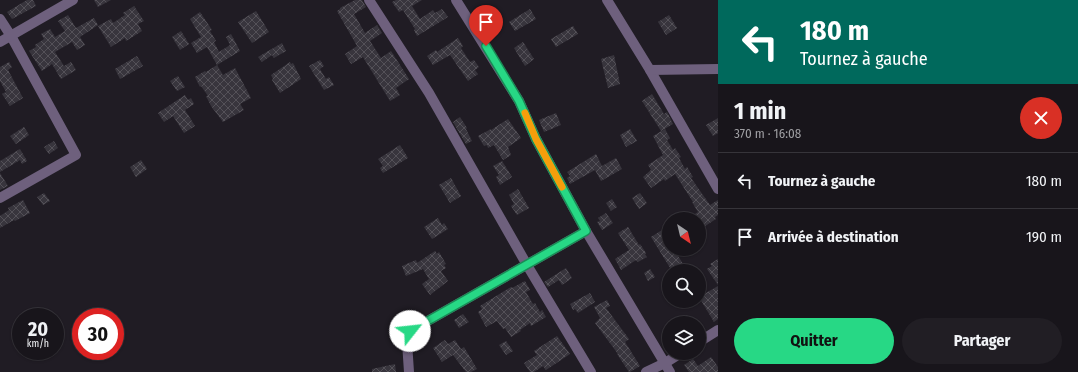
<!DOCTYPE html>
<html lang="fr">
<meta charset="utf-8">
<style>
body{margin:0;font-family:"Fira Sans Condensed",sans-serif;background:#211e24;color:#f1f3f6;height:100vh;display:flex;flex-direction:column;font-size:15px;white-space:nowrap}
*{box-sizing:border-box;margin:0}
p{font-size:13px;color:#9f9fa3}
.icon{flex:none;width:22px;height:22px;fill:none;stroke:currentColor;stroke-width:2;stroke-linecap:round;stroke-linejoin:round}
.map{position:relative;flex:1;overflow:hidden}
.sheet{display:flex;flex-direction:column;background:#18151b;width:360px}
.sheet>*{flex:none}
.banner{background:#00695c;color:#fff;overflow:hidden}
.needle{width:26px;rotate:145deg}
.buttons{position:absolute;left:662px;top:212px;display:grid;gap:8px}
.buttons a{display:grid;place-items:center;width:44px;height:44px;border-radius:50%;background:#18151b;box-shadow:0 1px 3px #0004,0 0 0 1px #36343a;font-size:20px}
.speed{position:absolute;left:12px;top:308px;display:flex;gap:8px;font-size:20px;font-weight:700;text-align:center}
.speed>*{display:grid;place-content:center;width:52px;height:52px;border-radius:50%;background:#18151b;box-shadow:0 1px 3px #0004,0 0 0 1px #36343a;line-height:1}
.speed small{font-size:10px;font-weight:400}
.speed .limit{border:6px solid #d22;background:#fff;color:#111}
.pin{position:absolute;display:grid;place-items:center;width:34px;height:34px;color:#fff;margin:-41px -17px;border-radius:50% 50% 50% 0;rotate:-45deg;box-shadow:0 0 4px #0007}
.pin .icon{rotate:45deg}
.me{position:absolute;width:44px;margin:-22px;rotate:61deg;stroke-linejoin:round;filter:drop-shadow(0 0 3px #0008)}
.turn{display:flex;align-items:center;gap:14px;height:84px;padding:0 16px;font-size:18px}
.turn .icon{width:52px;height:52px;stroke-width:2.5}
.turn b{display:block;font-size:28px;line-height:34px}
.round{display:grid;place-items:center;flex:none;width:42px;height:42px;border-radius:21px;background:#211e24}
.summary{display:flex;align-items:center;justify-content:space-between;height:68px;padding:0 16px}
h1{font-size:24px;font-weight:700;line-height:30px}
.button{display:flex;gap:8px;margin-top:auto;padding:8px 16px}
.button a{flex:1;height:46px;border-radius:24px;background:#27d885;color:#111;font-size:16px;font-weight:700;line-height:46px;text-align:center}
.button a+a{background:#211e24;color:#f1f3f6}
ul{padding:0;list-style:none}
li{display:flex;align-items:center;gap:12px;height:56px;padding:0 16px;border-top:1px solid #36343a}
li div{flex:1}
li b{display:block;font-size:15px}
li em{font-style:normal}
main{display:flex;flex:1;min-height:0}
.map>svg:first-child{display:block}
.building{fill:url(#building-cross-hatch)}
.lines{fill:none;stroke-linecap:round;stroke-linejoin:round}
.minor{stroke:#6e607d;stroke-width:10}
.route-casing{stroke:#198c56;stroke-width:10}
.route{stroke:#27d885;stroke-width:7}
.slow{stroke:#f59e0b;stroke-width:7}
</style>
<main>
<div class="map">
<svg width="718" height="372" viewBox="0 0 718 372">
<defs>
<pattern id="building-cross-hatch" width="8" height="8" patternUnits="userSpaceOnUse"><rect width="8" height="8" fill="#38353d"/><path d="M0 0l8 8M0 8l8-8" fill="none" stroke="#545158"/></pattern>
</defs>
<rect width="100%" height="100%" fill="#201c24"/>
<g class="building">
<path d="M 27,0 L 33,0 L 36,6 L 12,19 L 7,12 Z"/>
<path d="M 94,0 L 111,0 L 98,7 Z"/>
<path d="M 355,0 L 362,0 L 366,7 L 354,14 L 365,33 L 377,25 L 382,33 L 370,41 L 381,58 L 391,51 L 409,79 L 396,88 L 400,95 L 390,101 L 363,57 L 351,64 L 345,54 L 357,46 L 337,11 L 340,9 L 340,8 Z"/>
<path d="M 396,0 L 422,0 L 412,6 L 420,19 L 433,10 L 435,13 L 442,9 L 448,17 L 417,36 L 414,30 L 415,29 L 403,10 L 399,12 L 392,2 Z"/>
<path d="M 134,6 L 144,21 L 138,24 L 142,31 L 126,41 L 125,38 L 111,47 L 98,26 L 111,19 L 113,23 L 125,15 L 123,13 Z"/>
<path d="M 530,9 L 536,19 L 515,31 L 509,22 Z"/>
<path d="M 256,11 L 269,32 L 252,43 L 238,22 Z"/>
<path d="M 200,12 L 212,30 L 210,31 L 216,41 L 214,42 L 219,52 L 230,45 L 226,37 L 231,34 L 240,51 L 217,65 L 207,47 L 197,53 L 191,43 L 201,37 L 190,19 Z"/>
<path d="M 68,15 L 76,28 L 94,18 L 98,25 L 80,37 L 85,45 L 77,50 L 72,42 L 55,52 L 64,66 L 71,62 L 76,70 L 61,79 L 52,64 L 42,71 L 29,51 L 36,47 L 35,45 L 44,39 L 41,34 L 50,29 L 55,37 L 65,31 L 58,21 Z"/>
<path d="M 669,15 L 677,28 L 666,35 L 658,22 Z"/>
<path d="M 573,26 L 578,34 L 556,47 L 551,39 Z"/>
<path d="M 181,31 L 189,44 L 180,50 L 172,37 Z"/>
<path d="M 458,38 L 463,46 L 461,48 L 470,62 L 474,60 L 479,67 L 475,70 L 478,74 L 468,81 L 450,55 L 433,65 L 427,56 L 436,50 L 437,52 Z"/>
<path d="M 523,42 L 534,59 L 525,66 L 514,48 Z"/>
<path d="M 282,43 L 286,51 L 274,58 L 272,55 L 262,62 L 258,57 Z"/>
<path d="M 614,55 L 620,84 L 608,88 L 601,59 Z"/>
<path d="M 137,56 L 143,66 L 120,79 L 115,69 Z"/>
<path d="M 320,60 L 324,66 L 320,69 L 326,79 L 329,77 L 334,85 L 324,90 L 309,66 Z"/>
<path d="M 9,62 L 12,67 L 8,70 L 23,98 L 10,106 L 2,94 L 6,92 L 0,81 L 0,67 Z"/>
<path d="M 290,62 L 291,64 L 293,63 L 301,79 L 280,93 L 272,80 L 273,79 L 271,75 Z"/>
<path d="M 217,65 L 223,75 L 235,68 L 251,98 L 240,104 L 244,110 L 223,122 L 211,106 L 206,96 L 208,96 L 201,86 L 200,87 L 195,77 L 205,71 L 206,72 Z"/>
<path d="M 178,76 L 185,87 L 177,91 L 170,81 Z"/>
<path d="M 652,94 L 664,114 L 667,112 L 673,124 L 661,131 L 642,101 Z"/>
<path d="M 185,95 L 188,100 L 191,98 L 194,104 L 185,110 L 195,126 L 184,133 L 173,116 L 164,122 L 158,113 Z"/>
<path d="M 556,113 L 561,125 L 544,132 L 539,120 Z"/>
<path d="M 460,117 L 467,128 L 466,129 L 472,141 L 466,144 L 453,122 Z"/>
<path d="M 718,118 L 718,133 L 713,136 L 706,125 Z"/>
<path d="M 508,119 L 521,138 L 508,147 L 511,155 L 503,160 L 494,145 L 488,148 L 487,145 L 484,146 L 478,136 L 491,129 L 491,130 Z"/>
<path d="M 24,127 L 29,135 L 16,144 L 10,136 Z"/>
<path d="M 630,129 L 637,141 L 626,147 L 620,135 Z"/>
<path d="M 665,129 L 670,138 L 667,140 L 673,150 L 675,148 L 681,157 L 679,158 L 685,169 L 687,167 L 693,177 L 691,178 L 710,205 L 718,200 L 718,215 L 715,217 L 716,219 L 699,230 L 699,219 L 687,219 L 698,212 L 692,202 L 693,202 L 675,174 L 665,181 L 664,179 L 651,188 L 643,177 L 651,170 L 648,165 L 663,155 L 653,136 Z"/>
<path d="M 54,141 L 58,148 L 49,154 L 44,147 Z"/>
<path d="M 400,145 L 408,158 L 383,173 L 380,168 L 383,166 L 378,159 Z"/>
<path d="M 20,149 L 27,161 L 22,164 L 20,160 L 0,172 L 0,161 Z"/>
<path d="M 596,154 L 602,166 L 616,158 L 622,169 L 601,181 L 595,170 L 570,184 L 567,178 L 570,176 L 567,172 Z"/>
<path d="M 141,160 L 147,169 L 136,177 L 130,167 Z"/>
<path d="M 502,161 L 512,177 L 500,185 L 496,177 L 499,175 L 493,166 Z"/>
<path d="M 0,173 L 8,186 L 0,190 Z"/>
<path d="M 451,178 L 461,196 L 450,203 L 439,185 Z"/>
<path d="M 518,189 L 529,208 L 517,215 L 511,206 L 514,204 L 509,195 Z"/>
<path d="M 44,193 L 50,201 L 43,205 L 37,197 Z"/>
<path d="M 640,193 L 647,203 L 639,209 L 632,198 Z"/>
<path d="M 612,199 L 617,207 L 611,211 L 606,203 Z"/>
<path d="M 23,200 L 30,213 L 15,221 L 14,220 L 0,228 L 0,216 L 9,210 L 8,208 Z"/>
<path d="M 606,213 L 613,223 L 602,230 L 597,222 L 600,221 L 598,218 Z"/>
<path d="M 438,218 L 442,225 L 444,223 L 448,229 L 432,239 L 424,227 Z"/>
<path d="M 628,227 L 639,245 L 640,244 L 646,253 L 645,254 L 647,257 L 638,262 L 636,260 L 621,270 L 615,259 L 629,250 L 618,233 Z"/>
<path d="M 662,230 L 669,241 L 669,249 L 674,249 L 683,264 L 672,271 L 651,237 Z"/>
<path d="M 435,251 L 437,254 L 439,252 L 446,264 L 444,265 L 446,268 L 441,271 L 448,281 L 430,295 L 422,284 L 429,279 L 423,269 L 406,276 L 402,266 L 416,260 L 417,263 Z"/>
<path d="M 718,259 L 718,285 L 707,269 L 712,266 L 710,264 Z"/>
<path d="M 566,268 L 572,278 L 562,285 L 559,280 L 548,287 L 544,282 Z"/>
<path d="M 650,269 L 655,277 L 648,281 L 644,273 Z"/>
<path d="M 525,281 L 530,290 L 526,292 L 533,304 L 535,303 L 540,312 L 542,310 L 546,317 L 531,326 L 530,323 L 520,330 L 521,331 L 511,337 L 505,328 L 503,329 L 497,321 L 486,327 L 478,312 L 482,309 L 480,306 L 511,287 L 512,288 Z"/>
<path d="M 718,286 L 718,319 L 714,322 L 699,297 Z"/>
<path d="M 590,293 L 595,302 L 578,313 L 575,309 L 573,310 L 570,304 Z"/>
<path d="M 607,300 L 610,306 L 606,308 L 629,339 L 625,342 L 640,366 L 630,372 L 629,372 L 617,354 L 618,354 L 595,323 L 600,318 L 594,307 Z"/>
<path d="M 677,301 L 695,301 L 682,309 Z"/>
<path d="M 463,314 L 469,322 L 459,328 L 454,320 Z"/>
<path d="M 687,315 L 692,323 L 674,323 Z"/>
<path d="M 557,336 L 570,354 L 546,370 L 543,366 L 534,372 L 530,372 L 524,363 L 537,355 L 534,351 Z"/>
<path d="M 445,340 L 448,344 L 455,340 L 461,349 L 464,347 L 477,369 L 471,372 L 466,372 L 453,355 L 442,362 L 433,348 Z"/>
<path d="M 506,341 L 513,351 L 506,355 L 499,345 Z"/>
<path d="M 711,357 L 718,367 L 718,372 L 689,372 L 684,365 L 693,359 L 698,366 Z"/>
<path d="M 395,364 L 396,372 L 372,372 L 372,369 Z"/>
</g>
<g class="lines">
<g class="minor">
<path d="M 369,0 L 429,93 L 527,265 L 591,372"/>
<path d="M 456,0 L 519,101 L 536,139 L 586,231 L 670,372"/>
<path d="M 607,0 L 650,70 L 718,189"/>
<path d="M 0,19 L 11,36 L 76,155 L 0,198"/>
<path d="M 0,42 L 73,0"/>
<path d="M 650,70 L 718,69"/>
<path d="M 699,342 L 718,330"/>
<path d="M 409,372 L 407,342 L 410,331 L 586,231"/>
<path d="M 646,372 L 665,363 L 681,353"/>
</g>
</g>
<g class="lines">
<g class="route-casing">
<path id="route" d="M 410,331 L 586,231 L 536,139 L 519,101 L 486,46"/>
</g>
<use href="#route" class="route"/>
<path class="slow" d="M 525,113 L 536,139 L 562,187"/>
</g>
</svg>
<div class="buttons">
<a><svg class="needle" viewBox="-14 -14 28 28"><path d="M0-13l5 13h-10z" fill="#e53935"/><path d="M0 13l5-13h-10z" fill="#9f9fa3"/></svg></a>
<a><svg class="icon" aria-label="search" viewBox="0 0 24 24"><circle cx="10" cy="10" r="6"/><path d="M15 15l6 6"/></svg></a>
<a><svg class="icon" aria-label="layers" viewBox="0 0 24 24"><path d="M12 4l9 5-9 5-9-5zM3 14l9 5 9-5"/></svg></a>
</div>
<div class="speed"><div>20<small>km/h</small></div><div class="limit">30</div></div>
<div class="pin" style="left:486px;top:46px;background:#d93025"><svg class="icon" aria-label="arrive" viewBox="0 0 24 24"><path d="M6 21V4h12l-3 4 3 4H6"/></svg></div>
<svg class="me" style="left:410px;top:331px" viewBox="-20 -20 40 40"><circle r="19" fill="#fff"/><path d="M0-13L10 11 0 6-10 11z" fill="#27d885"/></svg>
</div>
<section class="sheet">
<div class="banner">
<div class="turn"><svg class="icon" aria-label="left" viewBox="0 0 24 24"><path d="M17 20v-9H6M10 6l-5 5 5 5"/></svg><div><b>180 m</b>Tournez à gauche</div></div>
</div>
<div class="summary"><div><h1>1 min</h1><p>370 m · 16:08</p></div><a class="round" style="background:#d93025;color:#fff"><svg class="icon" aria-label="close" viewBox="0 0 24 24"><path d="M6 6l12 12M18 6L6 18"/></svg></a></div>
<ul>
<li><svg class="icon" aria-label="left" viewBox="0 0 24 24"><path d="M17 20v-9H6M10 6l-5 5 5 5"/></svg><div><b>Tournez à gauche</b></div><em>180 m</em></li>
<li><svg class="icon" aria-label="arrive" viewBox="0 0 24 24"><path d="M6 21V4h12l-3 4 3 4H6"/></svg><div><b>Arrivée à destination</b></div><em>190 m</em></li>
</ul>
<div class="button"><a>Quitter</a><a>Partager</a></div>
</section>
</main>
